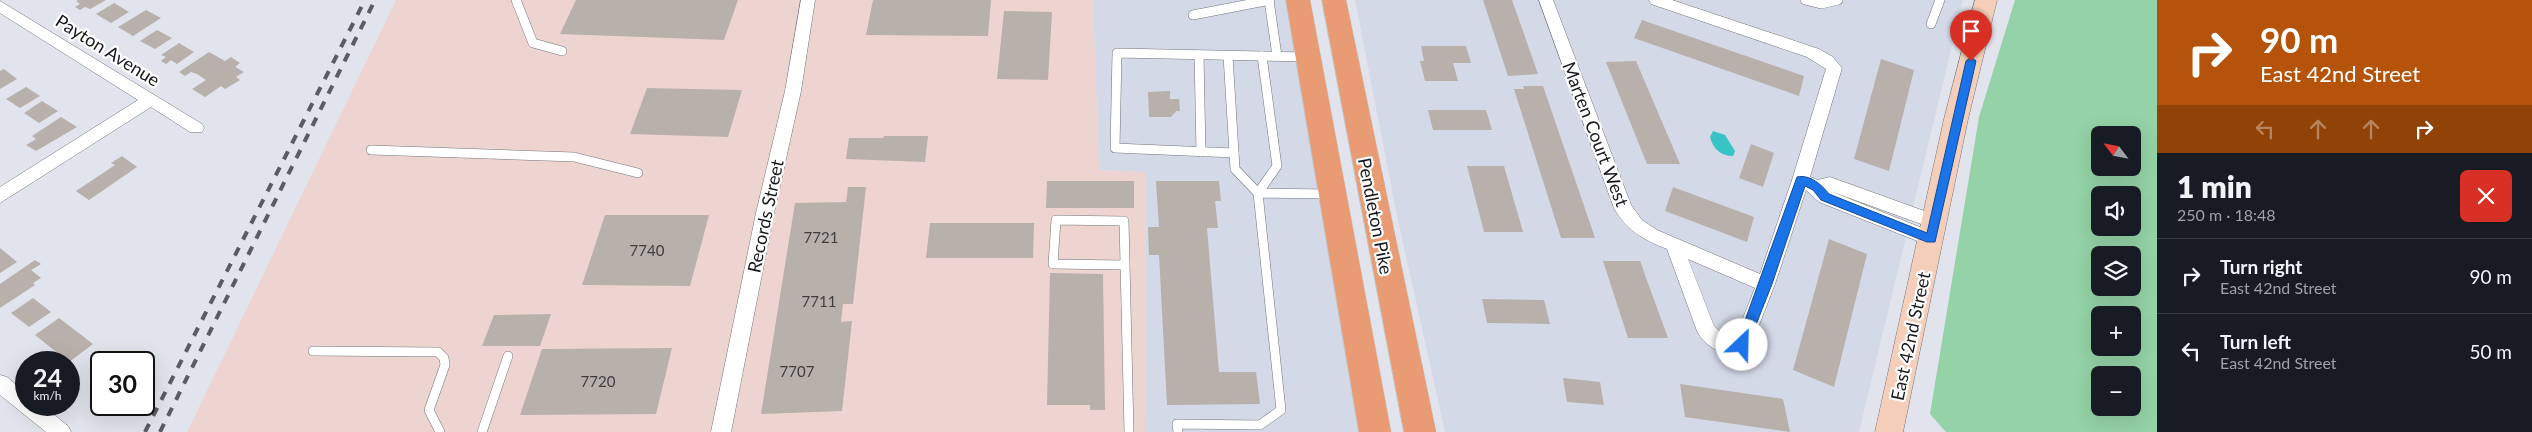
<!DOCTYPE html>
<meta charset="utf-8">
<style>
body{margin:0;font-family:Lato,sans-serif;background:#20242c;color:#f1f3f6;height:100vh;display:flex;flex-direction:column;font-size:19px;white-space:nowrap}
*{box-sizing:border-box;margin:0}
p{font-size:16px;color:#9ea1a6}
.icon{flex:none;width:28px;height:28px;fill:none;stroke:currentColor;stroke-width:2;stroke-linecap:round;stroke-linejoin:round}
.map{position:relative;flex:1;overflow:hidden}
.side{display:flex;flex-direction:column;background:#171b24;width:375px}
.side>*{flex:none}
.banner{background:#b45309;color:#fff;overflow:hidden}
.needle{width:32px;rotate:302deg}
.tools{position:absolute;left:2091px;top:126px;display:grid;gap:10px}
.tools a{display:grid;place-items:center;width:50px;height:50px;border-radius:8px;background:#171b24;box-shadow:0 5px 20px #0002;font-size:25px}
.speed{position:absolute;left:15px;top:351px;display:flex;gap:10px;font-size:25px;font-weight:700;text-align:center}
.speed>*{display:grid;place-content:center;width:65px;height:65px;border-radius:50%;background:#171b24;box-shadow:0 5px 20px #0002;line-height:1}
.speed small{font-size:12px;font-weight:400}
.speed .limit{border:2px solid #111;border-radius:8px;background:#fff;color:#111}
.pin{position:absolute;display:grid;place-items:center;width:42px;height:42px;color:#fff;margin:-51px -21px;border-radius:50% 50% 50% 0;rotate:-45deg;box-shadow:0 0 5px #0007}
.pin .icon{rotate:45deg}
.me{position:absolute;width:55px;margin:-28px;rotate:24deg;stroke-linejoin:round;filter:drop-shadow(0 0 4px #0008)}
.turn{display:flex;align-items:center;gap:18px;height:105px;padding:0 20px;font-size:22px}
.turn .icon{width:65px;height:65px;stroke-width:2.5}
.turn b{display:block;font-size:35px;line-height:42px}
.lanes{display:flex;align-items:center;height:48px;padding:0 20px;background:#0003;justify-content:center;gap:25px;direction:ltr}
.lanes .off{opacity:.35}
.round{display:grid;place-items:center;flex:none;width:52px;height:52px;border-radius:8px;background:#20242c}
.overview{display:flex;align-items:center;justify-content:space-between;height:85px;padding:0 20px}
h1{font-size:30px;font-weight:800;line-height:38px}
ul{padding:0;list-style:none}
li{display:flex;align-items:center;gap:15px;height:75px;padding:0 20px;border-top:1px solid #363941}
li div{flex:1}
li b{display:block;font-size:19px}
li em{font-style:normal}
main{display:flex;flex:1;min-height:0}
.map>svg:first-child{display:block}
.built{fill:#d4d9e8}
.industrial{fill:#eed4d0}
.green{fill:#94d2a7;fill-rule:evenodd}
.water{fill:#38c3c4}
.building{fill:#b7b0ab}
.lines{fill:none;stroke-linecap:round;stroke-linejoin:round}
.lane-casing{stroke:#72747b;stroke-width:10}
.street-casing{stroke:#72747b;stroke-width:1}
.secondary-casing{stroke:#72747b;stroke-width:1}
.primary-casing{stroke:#c3c3c4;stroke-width:1}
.lane{stroke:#fff;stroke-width:9}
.street{fill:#fff;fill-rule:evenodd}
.secondary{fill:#f4ceb9;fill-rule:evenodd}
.primary{fill:#e99c73;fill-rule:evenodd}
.rail{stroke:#5a5c61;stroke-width:4;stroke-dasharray:9 9;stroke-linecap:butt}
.route{fill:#1a73e8;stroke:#114b97}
.labels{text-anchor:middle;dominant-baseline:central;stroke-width:4.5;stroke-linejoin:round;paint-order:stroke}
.number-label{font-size:15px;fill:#3f3e3f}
.street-label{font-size:18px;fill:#17181b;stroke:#fff}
</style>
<main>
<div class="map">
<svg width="2157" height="432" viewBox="0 0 2157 432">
<rect width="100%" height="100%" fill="#e1e4ec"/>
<g class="built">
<path d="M 1093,0 L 1287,0 L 1361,432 L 1145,432 L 1146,172 L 1099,170 Z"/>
<path d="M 1355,0 L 1963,0 L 1859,432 L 1445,432 L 1398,221 Z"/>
</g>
<path class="industrial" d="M 396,0 L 1093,0 L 1099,170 L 1146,172 L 1145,432 L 187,432 Z"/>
<path class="green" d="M 2015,0 L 2157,0 L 2157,432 L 1946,432 L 1930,414 L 1979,117 ZM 2100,135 L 2132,135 L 2132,168 L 2100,168 ZM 2100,195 L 2132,195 L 2132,228 L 2100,228 ZM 2100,255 L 2132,255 L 2132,288 L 2100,288 ZM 2100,315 L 2132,315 L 2132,348 L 2100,348 ZM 2100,375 L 2132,375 L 2132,408 L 2100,408 Z"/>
<path class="water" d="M 1713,131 L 1725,135 L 1735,151 L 1733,156 C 1721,156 1713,149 1710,137 Z"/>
<g class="building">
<path d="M 78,0 L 106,0 L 90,9 L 85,7 L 80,10 L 75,7 L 80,4 L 76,1 Z"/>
<path d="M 576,0 L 738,0 L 724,40 L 560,34 Z"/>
<path d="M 873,0 L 991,0 L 988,36 L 866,35 Z"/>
<path d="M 1483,0 L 1512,0 L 1538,74 L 1508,76 Z"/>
<path d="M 114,3 L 129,12 L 111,23 L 96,14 Z"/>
<path d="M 146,10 L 161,18 L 133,36 L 118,27 Z"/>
<path d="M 1004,11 L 1052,12 L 1048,80 L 997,79 Z"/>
<path d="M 1642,20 L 1804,76 L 1799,96 L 1634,38 Z"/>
<path d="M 157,30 L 172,38 L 155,49 L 140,41 Z"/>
<path d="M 179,43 L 194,52 L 177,64 L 171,60 L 166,64 L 161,61 L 166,57 L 161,55 Z"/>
<path d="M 1421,46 L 1466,46 L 1471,63 L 1453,63 L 1458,81 L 1425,81 L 1420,61 L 1424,61 Z"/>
<path d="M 209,52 L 225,61 L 231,57 L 240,63 L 235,67 L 244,72 L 236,77 L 240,80 L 225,89 L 221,86 L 205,97 L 192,89 L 206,80 L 197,74 L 191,72 L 185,76 L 179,72 Z"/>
<path d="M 1881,59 L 1914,70 L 1889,171 L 1854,159 Z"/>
<path d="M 1636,61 L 1680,164 L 1647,164 L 1606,62 Z"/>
<path d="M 4,69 L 17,79 L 0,89 L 0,71 Z"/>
<path d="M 1523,86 L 1543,86 L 1595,238 L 1561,238 L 1514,89 L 1524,89 Z"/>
<path d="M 26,87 L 40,96 L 20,108 L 6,99 Z"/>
<path d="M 647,88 L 742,90 L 728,137 L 630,134 Z"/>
<path d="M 1170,91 L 1170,99 L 1179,99 L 1180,111 L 1176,111 L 1171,117 L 1149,117 L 1148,92 Z"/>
<path d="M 42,101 L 58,111 L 39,123 L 24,113 Z"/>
<path d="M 1428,110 L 1486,110 L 1492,130 L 1433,130 Z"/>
<path d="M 61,117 L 77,127 L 36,151 L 26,145 L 36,139 L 32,136 Z"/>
<path d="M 884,136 L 928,136 L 925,162 L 846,159 L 849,138 L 883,138 Z"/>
<path d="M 1751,144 L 1774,153 L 1763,187 L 1739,178 Z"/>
<path d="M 122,156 L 137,167 L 89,200 L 76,191 L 115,165 L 111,163 Z"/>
<path d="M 1467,166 L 1504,166 L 1523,232 L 1484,232 Z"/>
<path d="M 1047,181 L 1134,181 L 1134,208 L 1046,208 Z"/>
<path d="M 1156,181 L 1219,181 L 1221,201 L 1215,201 L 1218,228 L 1207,228 L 1219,372 L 1256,372 L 1260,404 L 1167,405 L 1159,255 L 1149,255 L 1148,227 L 1159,227 Z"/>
<path d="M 848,187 L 866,187 L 853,304 L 843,304 L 841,322 L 852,321 L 842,411 L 761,414 L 795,203 L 846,202 Z"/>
<path d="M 1673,187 L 1754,217 L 1747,242 L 1665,211 Z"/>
<path d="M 605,215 L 709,215 L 690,286 L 582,285 Z"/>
<path d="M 930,223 L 1034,223 L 1033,258 L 926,258 Z"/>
<path d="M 1829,239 L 1867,254 L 1834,387 L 1793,370 Z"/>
<path d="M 0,248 L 17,262 L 0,273 Z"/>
<path d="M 35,260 L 41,264 L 31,270 L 41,278 L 33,283 L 35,285 L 0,308 L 0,284 Z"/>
<path d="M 1603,261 L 1640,261 L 1668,338 L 1628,338 Z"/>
<path d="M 1050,273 L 1103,274 L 1105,410 L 1090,410 L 1090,405 L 1047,405 Z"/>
<path d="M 33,298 L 51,312 L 29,327 L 11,313 Z"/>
<path d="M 1482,299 L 1544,300 L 1550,324 L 1487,323 Z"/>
<path d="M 551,314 L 540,346 L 482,346 L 494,315 Z"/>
<path d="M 59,318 L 93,344 L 69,362 L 35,335 Z"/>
<path d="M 672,348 L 656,414 L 520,415 L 542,349 Z"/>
<path d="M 1563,378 L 1600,382 L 1604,405 L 1567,402 Z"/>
<path d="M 1680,384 L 1783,399 L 1790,432 L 1685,417 Z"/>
</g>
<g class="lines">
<g class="lane-casing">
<g id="lane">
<path d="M 516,0 L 533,43 L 562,51"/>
<path d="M 1269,0 L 1277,56"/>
<path d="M 1805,0 L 1821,4 L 1838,0"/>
<path d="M 1193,15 L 1270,0"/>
<path d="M 1931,24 L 1940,0"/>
<path d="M 1199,55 L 1201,152"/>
<path d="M 1228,56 L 1235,169 L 1258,193 L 1277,166 L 1262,56 L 1305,57"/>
<path d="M 371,150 L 574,157 L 638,173"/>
<path d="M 1234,153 L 1115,148 L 1117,53 L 1262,56"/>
<path d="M 1125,265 L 1053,264 L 1056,220 L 1124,221 L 1129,432"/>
<path d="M 313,351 L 438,352 L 444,358 L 445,365 L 429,410 L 440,432"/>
<path d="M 482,432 L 508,356"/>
<path d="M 1178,432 L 1177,424 L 1260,425 L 1281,410 L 1258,193 L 1331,194"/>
</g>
</g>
<g class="street-casing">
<g id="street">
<path d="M 801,0 L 815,0 L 801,91 L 774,213 L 731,432 L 711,432 L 756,213 L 785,91 Z"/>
<path d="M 1539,0 L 1553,0 L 1631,205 L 1642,220 L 1657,230 L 1760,274 L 1792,180 L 1826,69 L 1807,57 L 1651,4 L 1649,0 L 1672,0 L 1819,49 L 1833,57 L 1842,68 L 1810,177 L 1818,180 L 1830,177 L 1941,217 L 1944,222 L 1941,227 L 1935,229 L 1830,191 L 1937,234 L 1940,239 L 1937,244 L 1931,246 L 1925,244 L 1819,202 L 1806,190 L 1775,284 L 1749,351 C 1730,360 1706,349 1697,331 L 1667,249 C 1644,240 1626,230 1614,208 ZM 1688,259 L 1755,288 L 1735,338 L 1726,337 L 1714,326 Z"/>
<path d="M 0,1 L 202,124 L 204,128 L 202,132 L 190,132 L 151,107 L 0,203 L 0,187 L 138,100 L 0,13 Z"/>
<path d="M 0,375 L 7,377 L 26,393 L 26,405 L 42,405 L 68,426 L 71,432 L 46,432 L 0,395 Z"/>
</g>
</g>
<g class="secondary-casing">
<path id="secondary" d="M 1975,0 L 1997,0 L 1968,119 L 1903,432 L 1875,432 L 1944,119 Z"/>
</g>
<g class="primary-casing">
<g id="primary">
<path d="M 1286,0 L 1310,0 L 1391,432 L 1359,432 Z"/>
<path d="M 1322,0 L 1346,0 L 1436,432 L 1404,432 Z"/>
</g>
</g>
<use href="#lane" class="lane"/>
<use href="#street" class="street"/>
<use href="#secondary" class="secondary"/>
<use href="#primary" class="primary"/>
<g class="rail">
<path d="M 145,432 L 365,0"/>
<path d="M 160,432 L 375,0"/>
</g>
</g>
<path class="route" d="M 1971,57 L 1976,61 L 1935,242 L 1927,242 L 1821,200 L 1813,190 L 1805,186 L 1772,284 L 1748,345 L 1746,349 L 1738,349 L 1736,345 L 1797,177 C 1810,174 1822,185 1829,194 L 1927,233 L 1966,61 Z"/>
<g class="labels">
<g class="number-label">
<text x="821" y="237">7721</text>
<text x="647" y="250">7740</text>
<text x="819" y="301">7711</text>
<text x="797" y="371">7707</text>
<text x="598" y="381">7720</text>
</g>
<g class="street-label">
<text transform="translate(108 50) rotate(32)">Payton Avenue</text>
<text transform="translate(1596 134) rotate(69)">Marten Court West</text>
<text transform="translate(765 216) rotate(-78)">Records Street</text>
<text transform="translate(1376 216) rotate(79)">Pendleton Pike</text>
<text transform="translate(1910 336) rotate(-78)">East 42nd Street</text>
</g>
</g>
</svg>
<div class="tools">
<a><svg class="needle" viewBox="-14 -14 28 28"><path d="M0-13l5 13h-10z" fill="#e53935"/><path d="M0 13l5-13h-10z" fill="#9ea1a6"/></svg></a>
<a><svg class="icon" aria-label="sound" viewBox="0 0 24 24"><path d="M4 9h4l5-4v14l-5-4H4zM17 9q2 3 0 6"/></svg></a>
<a><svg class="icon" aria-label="layers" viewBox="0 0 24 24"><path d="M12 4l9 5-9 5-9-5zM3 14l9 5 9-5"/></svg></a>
<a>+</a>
<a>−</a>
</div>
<div class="speed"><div>24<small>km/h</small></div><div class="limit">30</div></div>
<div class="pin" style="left:1971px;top:61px;background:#d93025"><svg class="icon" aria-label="arrive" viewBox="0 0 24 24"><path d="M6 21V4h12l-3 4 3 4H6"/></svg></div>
<svg class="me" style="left:1742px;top:345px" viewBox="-20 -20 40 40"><circle r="19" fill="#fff"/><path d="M0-13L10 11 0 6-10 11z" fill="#1a73e8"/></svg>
</div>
<section class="side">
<div class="banner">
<div class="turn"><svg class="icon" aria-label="right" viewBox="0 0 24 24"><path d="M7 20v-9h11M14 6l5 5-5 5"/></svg><div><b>90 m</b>East 42nd Street</div></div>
<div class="lanes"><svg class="icon off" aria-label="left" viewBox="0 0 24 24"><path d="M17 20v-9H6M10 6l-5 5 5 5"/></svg><svg class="icon off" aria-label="ahead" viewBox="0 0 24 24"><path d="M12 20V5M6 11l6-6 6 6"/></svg><svg class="icon off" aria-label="ahead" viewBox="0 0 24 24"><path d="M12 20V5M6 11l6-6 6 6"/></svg><svg class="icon" aria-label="right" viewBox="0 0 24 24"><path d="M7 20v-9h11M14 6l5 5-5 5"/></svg></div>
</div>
<div class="overview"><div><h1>1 min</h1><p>250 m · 18:48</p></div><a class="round" style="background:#d93025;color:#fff"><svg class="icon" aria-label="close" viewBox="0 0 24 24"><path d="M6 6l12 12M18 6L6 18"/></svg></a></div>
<ul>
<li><svg class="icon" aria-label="right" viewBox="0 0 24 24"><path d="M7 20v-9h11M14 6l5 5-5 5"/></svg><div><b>Turn right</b><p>East 42nd Street</p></div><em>90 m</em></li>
<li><svg class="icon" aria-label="left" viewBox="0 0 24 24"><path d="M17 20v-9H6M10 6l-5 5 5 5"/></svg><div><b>Turn left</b><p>East 42nd Street</p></div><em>50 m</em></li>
</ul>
</section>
</main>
